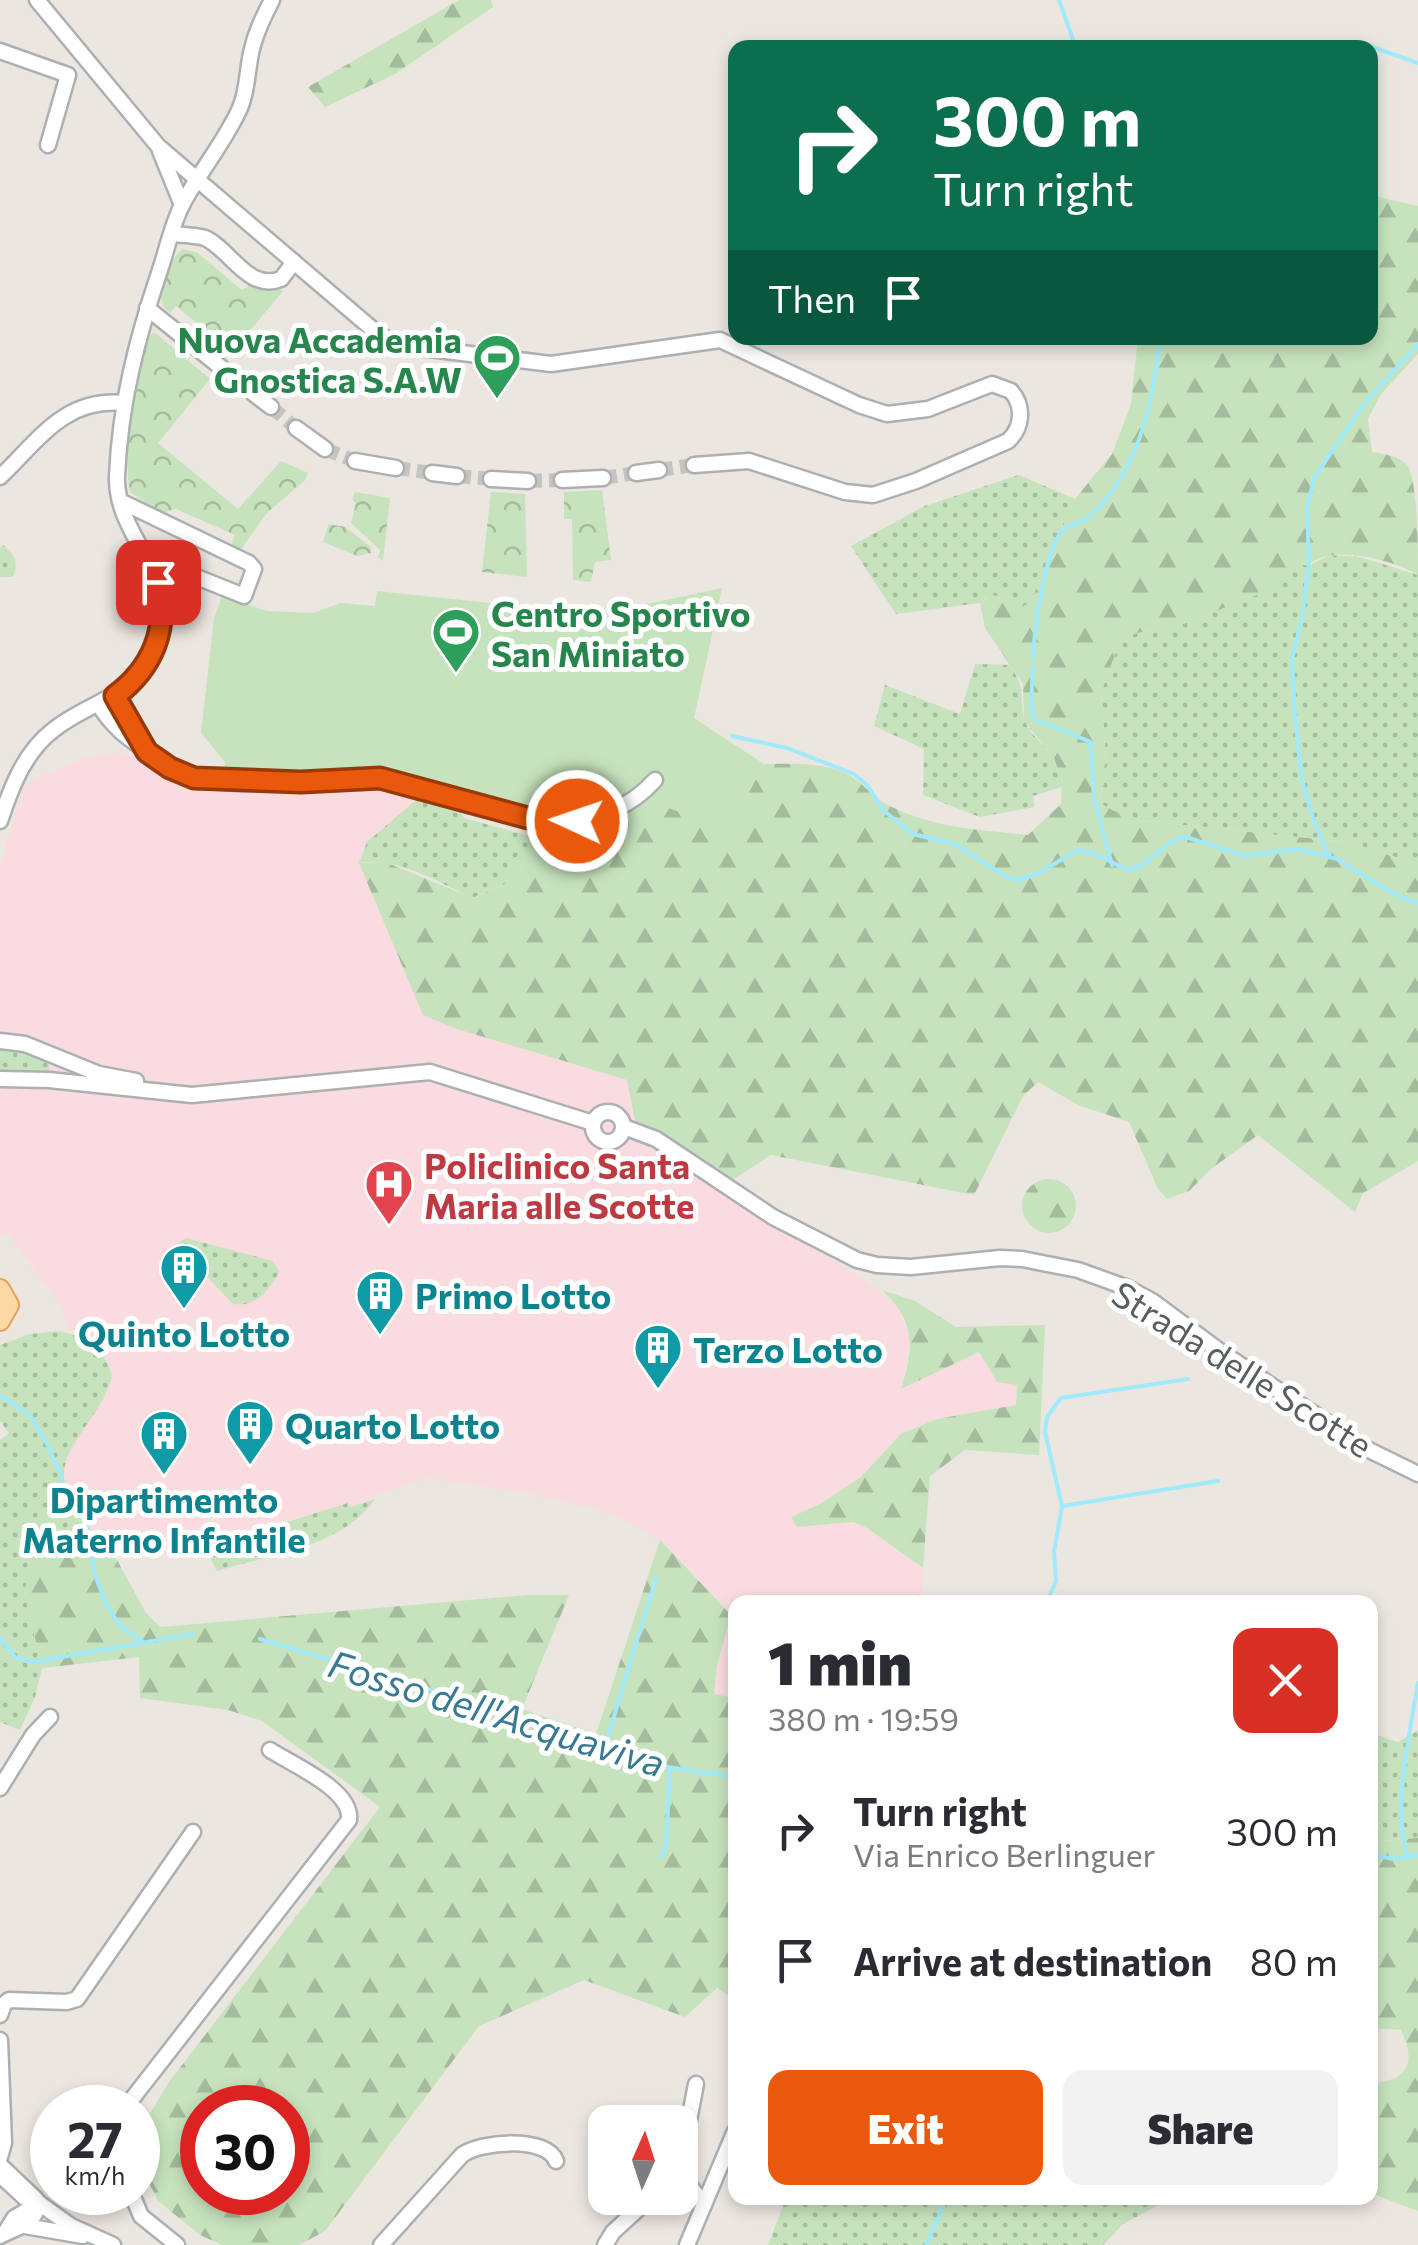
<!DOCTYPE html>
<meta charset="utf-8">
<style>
body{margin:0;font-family:Commissioner,sans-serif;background:#f2f2f3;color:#2b2b33;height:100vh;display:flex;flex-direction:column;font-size:38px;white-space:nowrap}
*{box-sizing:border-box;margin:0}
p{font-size:32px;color:#7c7c81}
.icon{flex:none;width:55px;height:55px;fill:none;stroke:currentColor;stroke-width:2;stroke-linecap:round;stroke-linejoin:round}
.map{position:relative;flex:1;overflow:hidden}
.side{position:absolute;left:728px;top:1595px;width:650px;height:610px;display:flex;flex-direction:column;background:#fff;border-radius:20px;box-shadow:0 5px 15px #0003}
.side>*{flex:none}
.hud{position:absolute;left:728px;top:40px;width:650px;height:305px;border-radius:20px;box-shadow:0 5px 15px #0003;background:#0b6e4f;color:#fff;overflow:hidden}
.needle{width:65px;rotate:3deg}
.buttons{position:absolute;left:588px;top:2105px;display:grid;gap:20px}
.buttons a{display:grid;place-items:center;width:110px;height:110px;border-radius:20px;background:#fff;box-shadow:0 5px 15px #0003;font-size:50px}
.speed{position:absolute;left:30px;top:2085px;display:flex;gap:20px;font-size:50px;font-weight:700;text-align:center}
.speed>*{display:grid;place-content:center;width:130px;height:130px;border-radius:50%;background:#fff;box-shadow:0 5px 15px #0003;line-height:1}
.speed small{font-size:25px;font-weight:400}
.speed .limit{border:15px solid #d22;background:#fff;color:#111}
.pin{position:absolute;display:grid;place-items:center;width:85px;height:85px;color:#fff;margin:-42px;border-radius:20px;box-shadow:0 5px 15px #0006}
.me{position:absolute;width:110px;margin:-55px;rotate:273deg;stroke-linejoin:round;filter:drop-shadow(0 0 8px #0008)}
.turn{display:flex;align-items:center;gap:35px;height:210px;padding:0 40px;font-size:45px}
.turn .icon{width:130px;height:130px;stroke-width:2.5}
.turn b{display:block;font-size:70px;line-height:85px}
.then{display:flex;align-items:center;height:95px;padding:0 40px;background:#0003;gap:20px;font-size:38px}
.round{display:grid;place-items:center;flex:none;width:105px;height:105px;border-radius:20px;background:#f2f2f3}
.overview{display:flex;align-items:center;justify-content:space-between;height:170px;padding:0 40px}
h1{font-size:60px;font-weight:800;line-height:75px}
.cta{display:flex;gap:20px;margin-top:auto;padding:20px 40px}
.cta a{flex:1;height:115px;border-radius:20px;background:#ea580c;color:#fff;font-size:40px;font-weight:800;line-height:115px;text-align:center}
.cta a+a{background:#f2f2f3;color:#2b2b33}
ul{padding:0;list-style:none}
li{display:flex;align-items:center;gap:30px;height:130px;padding:0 40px}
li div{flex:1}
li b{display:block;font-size:38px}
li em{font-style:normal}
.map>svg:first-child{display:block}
.medical{fill:#f9dbe0}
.grass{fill:url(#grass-dots)}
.forest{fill:url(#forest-firs);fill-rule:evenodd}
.park{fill:url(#park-crowns)}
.pitch{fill:#c6e3bd}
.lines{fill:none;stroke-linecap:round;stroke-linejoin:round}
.stream{stroke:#a0eafc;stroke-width:4}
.minor-tunnel{stroke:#c6c4c0;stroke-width:14;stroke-dasharray:14 7;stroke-linecap:butt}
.minor-casing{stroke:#acb0b3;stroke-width:19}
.major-casing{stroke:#eb9f59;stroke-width:22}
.minor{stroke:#fff;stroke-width:14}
.major{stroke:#fcd8a5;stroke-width:18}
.route-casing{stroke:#983908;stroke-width:25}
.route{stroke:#ea580c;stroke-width:18}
.labels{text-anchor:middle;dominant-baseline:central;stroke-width:10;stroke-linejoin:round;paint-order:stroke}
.leisure-label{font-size:35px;font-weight:bold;fill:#27864d;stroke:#fff;text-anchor:end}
.health-label{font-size:35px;font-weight:bold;fill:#be3a42;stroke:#fff;text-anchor:start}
.culture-label{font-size:35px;font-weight:bold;fill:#0d838f;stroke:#fff;text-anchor:start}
.street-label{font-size:35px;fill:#595e61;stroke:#fff}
.water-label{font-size:38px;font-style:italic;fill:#377a92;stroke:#fff}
</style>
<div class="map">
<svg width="1418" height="2245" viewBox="0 0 1418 2245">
<defs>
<pattern id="grass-dots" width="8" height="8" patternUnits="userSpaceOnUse" patternTransform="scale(2.5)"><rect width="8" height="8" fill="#c6e3bd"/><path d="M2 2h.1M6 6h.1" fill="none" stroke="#a4bb9d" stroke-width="1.8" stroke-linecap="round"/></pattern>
<pattern id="forest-firs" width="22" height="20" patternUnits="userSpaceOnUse" patternTransform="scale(2.5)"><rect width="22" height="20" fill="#c6e3bd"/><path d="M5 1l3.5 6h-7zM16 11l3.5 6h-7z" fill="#a4bb9d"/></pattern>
<pattern id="park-crowns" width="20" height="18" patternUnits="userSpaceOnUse" patternTransform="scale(2.5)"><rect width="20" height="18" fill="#c6e3bd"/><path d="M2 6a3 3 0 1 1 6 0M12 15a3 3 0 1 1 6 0" fill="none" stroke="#a4bb9d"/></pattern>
</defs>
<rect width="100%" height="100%" fill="#ebe6e0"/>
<path class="medical" d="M 112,753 L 137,754 L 167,778 L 191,788 L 374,784 L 396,786 L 423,794 L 367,841 L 423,1014 L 457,1029 L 627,1080 L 636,1126 L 728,1190 L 725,1195 L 862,1278 L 899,1307 L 910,1341 L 902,1389 L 979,1352 L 997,1382 L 1017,1385 L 1016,1406 L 937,1419 L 901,1434 L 861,1477 L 820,1504 L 791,1517 L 797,1527 L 842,1521 L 867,1528 L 923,1568 L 922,1602 L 735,1602 L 735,1698 L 714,1694 L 717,1665 L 731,1615 L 660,1540 L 620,1518 L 591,1508 L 522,1492 L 428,1478 L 374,1495 L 375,1499 L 350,1507 L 347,1503 L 249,1534 L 158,1550 L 141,1543 L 111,1549 L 99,1547 L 85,1519 L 67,1497 L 63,1470 L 69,1452 L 108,1389 L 112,1377 L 109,1365 L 102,1353 L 86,1340 L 70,1333 L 62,1307 L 8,1233 L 0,1236 L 0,865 L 24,784 L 88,757 Z"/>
<g class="grass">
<path d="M 1019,475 L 1075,499 L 1030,603 L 1016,610 L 987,598 L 980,603 L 896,614 L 851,546 L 925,506 Z"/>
<path d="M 3,545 C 14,554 20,564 12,577 L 0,577 L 0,548 Z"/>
<path d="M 1329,555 L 1360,557 L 1418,575 L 1418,864 L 1346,842 L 1133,820 L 1098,803 L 1107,773 L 1101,692 L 1122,636 L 1183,624 L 1281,585 L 1293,565 L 1310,565 Z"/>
<path d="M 975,664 L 1010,665 C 1028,693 1018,691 1024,718 C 1030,741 1063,752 1062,787 L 1033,796 L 1034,807 L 980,817 L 923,795 L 924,749 L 874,726 L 885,685 L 960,714 Z"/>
<path d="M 423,794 L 455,805 L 464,818 L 540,839 L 505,884 L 472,898 C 438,882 398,857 359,863 L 367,842 Z"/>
<path d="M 0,1050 L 23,1050 L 49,1061 L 49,1071 L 0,1071 Z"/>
<path d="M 186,1238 L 273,1261 L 279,1272 C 269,1291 256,1307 233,1304 L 179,1247 L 179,1242 Z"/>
<path d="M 57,1331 C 84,1335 106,1349 112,1377 C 97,1432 30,1462 85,1519 L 38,1549 L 24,1591 L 42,1668 L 35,1697 L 20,1730 L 0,1722 L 0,1440 L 9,1433 L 0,1421 L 0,1345 L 30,1334 Z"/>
<path d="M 375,1499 C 342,1547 270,1555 217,1571 L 203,1543 L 249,1534 L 348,1503 L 351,1507 Z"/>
<path d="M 1418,1730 L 1418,1838 L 1370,1842 L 1370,1733 L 1398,1742 Z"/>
<path d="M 786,2198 L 1172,2198 L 1123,2224 L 1103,2245 L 768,2245 Z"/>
</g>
<g class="forest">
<path d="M 459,0 L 491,0 L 493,7 L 395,74 L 325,107 L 308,87 Z"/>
<path d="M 1370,195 L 1418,206 L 1418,354 L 1381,394 L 1368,419 L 1372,452 C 1385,454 1398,455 1408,466 C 1418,486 1418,549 1418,575 C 1397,562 1357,552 1332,555 C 1317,557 1312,565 1293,566 L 1282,585 L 1183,624 L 1122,636 L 1101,692 L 1107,773 L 1098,803 L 1133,820 L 1346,842 L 1418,864 L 1418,1161 L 1363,1193 L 1355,1212 L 1258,1135 L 1212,1168 L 1189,1191 L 1167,1199 L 1158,1189 L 1129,1122 L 1078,1105 L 1038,1082 L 1023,1096 L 974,1195 L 771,1155 L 731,1181 L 659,1135 L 636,1126 L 627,1080 L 457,1029 L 423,1015 L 359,863 L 385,862 L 473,898 L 505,884 L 540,839 L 556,830 L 590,832 L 652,802 L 729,829 L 764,764 C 792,764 832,761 855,779 C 867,788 877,801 892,807 C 934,828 982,830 1028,835 L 1061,804 L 1062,779 L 1054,758 L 1024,721 L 1023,684 L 985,628 L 980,603 L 993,595 L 1010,600 L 1016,609 L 1030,603 L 1075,499 L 1112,454 L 1131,404 L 1138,338 L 1370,338 Z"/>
<circle cx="1049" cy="1206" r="27"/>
<path d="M 882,1290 L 915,1301 L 956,1327 L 1045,1325 L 1039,1455 L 965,1450 L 930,1476 L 923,1568 L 867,1528 L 853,1522 L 797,1527 L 791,1517 L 820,1504 L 861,1477 L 901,1434 L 937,1419 L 1016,1405 L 1017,1385 L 997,1382 L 979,1352 L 901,1389 C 914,1347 916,1322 882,1290 Z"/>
<path d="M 85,1519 L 99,1547 L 111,1549 L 146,1613 L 160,1627 L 527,1595 L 569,1595 L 522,1709 L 596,1734 L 660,1540 L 731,1615 L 717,1665 L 714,1694 L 735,1698 L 735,2000 L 717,1988 L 685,2017 L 584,1980 L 479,2026 L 325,2231 L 299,2245 L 222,2245 L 200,2235 L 158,2201 L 141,2166 L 140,2130 L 169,2082 L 380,1807 L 262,1721 L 228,1710 L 140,1698 L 139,1657 L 42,1668 L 24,1591 L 37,1549 ZM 202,2108 L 288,2108 L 288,2192 L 202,2192 Z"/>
<path d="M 1418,1838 L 1418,2211 L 1370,2193 L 1370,2084 C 1408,2080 1417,2065 1401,2030 L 1370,2028 L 1370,1931 L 1377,1912 L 1374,1888 L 1370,1886 L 1370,1842 Z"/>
</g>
<g class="park">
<path d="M 183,249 L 198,253 L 242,290 L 254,283 L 268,289 L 278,287 L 283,291 L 232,352 L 176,306 L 170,313 C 165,308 161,305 161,298 C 161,283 171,256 183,249 Z"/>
<path d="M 154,332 L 210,379 L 158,443 L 238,509 L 281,461 L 308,473 L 305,480 L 267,513 L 241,549 L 231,546 L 235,535 L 176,509 L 161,513 L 130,492 C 123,462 131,351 154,332 Z"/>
<path d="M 369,361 L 378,365 L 367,392 L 352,382 Z"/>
<path d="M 602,490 L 611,560 L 595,562 L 591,582 L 573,580 L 572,519 L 564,519 L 564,492 Z"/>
<path d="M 355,492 L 390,498 L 383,561 L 378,557 L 380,550 L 351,523 L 356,503 L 352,499 Z"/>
<path d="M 491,492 L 525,494 L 527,577 L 482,572 Z"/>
<path d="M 329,524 L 345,527 L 371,547 L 371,553 L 357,556 L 323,542 Z"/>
</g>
<path class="pitch" d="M 722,588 L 694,718 L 764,764 L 729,829 L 652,802 L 590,832 L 556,830 L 385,784 L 222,787 L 225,762 L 201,733 L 214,618 L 222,596 L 267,611 L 313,613 L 341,603 L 375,606 L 377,591 L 499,604 L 500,612 L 520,615 L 525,630 Z"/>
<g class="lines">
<g class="stream">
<path d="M 1059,0 L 1076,48"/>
<path d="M 1370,46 L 1418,63"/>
<path d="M 1033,658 C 1034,632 1045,548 1063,530 C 1069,525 1078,524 1084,520 C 1100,510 1115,488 1124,472 C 1148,430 1154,385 1160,338"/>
<path d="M 1033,665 L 1031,707 L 1034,719 L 1091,742 L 1094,797 L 1112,865"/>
<path d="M 732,736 L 787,748 L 854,774 L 867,785 L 883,810 L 913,834 L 955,844 L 1006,877 L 1018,880 L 1037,874 L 1078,850 L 1093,853 L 1128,870 L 1141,866 L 1172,841 L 1186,837 L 1244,856 L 1298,849 L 1337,859 L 1392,893 L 1418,904"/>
<path d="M 1328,854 L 1313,819 L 1302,780 L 1295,717 L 1292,659 L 1302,618 L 1309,563 L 1307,507 L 1315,476 L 1365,403 L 1418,344"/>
<path d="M 0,1396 L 30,1415 L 46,1442 L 61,1474 L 69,1505 L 85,1520 L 95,1575 L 107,1606 L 120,1626 L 143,1642"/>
<path d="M 1062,1506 L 1218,1481"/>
<path d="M 1047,1602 L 1056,1581 L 1054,1552 L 1062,1506 L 1045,1432 L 1047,1417 L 1061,1398 L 1188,1379"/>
<path d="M 0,1638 L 16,1658 L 33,1662 L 193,1634"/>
<path d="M 260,1639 L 578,1734 L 660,1766 L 735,1777"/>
<path d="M 605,1746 L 656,1578"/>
<path d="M 1370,1854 L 1393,1859 L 1418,1855"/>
<path d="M 661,1857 L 666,1847 L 670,1769"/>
<path d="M 1409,1857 C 1390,1817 1411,1727 1418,1683"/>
<path d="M 926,2245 L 947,2198"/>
</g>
<g class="minor-tunnel">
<path d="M 223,369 L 254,394"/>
<path d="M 271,407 L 296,428"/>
<path d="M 325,449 L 355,461"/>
<path d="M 396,468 L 432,473"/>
<path d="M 659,470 L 694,465"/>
<path d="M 457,476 L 491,479"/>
<path d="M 603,478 L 636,473"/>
<path d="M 528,481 L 562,480"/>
</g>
<g class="minor-casing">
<g id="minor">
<path d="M 37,0 L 158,146 L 377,333 L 397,345 L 551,364 L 720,340 L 859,405 L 887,414 L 928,409 L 992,384 L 1011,391 C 1024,406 1023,427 1008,441 L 916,481 L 873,495 L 845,492 L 749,461 L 694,465"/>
<path d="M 0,51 L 68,75 L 48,145"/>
<path d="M 160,151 L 182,205"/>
<path d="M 172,234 C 182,235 196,235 205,238 C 230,249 248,292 281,279 L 294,262"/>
<path d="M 147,308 L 223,369"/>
<path d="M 254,394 L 271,407"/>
<path d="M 296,428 L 325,449"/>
<path d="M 355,461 L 396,468"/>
<path d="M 432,473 L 457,476"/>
<path d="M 636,473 L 659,470"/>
<path d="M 0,477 C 39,440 64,398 123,403"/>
<path d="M 491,479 L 528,481"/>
<path d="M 562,480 L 603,478"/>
<path d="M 120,501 L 249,563 L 254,569 L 244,596 L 179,570 L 156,574"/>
<path d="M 115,696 L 141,743"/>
<path d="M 99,705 C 112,727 128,738 148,752 C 160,761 172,770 187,775 C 222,788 299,783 338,780 C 353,779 369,777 384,778 C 399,780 414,785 428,790 C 503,812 593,849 655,780"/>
<path d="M 0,821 C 11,788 24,753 52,731 C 92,698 139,699 158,640 C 179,572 115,537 117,476 C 120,404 137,338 160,270 C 167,249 172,225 182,205 C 199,172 225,142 240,108 C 248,90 247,68 252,49 C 256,31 264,16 272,0"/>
<path d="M 0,1041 L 25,1044 L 99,1074 L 136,1081"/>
<path d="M 0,1079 L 49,1080 L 192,1095 L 430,1072 L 593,1123"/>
<circle cx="608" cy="1127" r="15"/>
<path d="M 624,1127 L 656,1139 L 773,1217 L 857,1260 L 877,1265 L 911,1267 L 1000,1258 L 1022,1259 L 1078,1270 L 1128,1288 L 1152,1301 L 1221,1352 L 1367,1449 L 1418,1474"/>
<path d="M 0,1788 L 33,1735 L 50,1717"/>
<path d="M 0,2015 L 4,2004 L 9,2000 L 67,2002 L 77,1999 L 193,1832"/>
<path d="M 0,2040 L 4,2143 L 0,2157"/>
<path d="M 125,2108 L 349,1820 C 353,1790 293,1765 270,1750"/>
<path d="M 0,2165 L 36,2199"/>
<path d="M 680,2168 L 696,2084"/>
<path d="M 680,2172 L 704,2205"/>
<path d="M 0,2175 L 25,2198 L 39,2203 L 71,2226 L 113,2245"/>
<path d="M 131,2192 L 141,2216 L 177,2245"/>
<path d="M 25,2226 L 83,2236"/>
<path d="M 5,2233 L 14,2218 L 39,2203"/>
<path d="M 0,2236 C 18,2226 34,2226 39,2203"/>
<path d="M 381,2245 L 462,2155 C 481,2141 547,2136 556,2161"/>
<path d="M 605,2245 L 613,2232 L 650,2198"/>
<path d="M 687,2245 L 735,2131"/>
</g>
</g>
<g class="major-casing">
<path id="major" d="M 0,1289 L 9,1305 L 0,1321"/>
</g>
<use href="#minor" class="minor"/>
<use href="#major" class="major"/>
</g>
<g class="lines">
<g class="route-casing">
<path id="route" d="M 158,582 C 169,628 153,668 115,696 L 147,752 L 170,768 L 194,778 L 301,782 L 380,778 L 528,818 L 548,822 L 577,821"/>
</g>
<use href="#route" class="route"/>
</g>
<defs>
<g id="stadium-pin" transform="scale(2.5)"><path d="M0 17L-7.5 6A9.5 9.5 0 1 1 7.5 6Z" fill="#2e9e5b" stroke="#fff"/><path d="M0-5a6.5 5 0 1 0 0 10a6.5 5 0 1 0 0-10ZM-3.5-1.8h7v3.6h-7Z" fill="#fff"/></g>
<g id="hospital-pin" transform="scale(2.5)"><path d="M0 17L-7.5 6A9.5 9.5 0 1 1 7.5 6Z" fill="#e0444e" stroke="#fff"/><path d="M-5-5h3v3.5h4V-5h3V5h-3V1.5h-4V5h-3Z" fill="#fff"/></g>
<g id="building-pin" transform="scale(2.5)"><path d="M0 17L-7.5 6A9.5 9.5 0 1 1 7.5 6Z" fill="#0f9aa8" stroke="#fff"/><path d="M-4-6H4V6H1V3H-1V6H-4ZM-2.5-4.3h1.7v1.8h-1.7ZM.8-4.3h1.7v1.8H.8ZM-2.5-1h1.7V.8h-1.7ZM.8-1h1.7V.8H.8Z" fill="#fff"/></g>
</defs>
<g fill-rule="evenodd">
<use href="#stadium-pin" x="497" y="358"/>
<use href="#stadium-pin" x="456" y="632"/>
<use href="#hospital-pin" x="389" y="1184"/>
<use href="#building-pin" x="184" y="1268"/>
<use href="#building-pin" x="380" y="1294"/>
<use href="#building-pin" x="658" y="1348"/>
<use href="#building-pin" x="250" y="1424"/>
<use href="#building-pin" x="164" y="1434"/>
</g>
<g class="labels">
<g class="leisure-label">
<text x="462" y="338">Nuova Accademia<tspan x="462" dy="40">Gnostica S.A.W</tspan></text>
<text x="491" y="612" text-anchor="start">Centro Sportivo<tspan x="491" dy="40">San Miniato</tspan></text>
</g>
<g class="health-label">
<text x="424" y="1164">Policlinico Santa<tspan x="424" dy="40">Maria alle Scotte</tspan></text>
</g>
<g class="culture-label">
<text x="415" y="1294">Primo Lotto</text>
<text x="184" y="1332" text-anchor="middle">Quinto Lotto</text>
<text x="693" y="1348">Terzo Lotto</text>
<text x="285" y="1424">Quarto Lotto</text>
<text x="164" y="1498" text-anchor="middle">Dipartimemto<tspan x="164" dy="40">Materno Infantile</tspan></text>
</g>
<g class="street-label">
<text transform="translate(1243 1368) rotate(32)">Strada delle Scotte</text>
</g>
<g class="water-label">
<text transform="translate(497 1712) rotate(17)">Fosso dell'Acquaviva</text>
</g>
</g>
</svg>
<div class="buttons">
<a><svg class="needle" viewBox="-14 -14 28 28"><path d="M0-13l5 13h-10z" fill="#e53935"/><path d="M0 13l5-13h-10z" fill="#7c7c81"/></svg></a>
</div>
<div class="speed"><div>27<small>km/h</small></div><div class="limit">30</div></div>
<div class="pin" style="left:158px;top:582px;background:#d93025"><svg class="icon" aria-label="arrive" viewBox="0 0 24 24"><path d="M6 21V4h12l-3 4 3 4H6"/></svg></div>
<svg class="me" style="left:577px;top:821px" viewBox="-20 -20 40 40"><circle r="17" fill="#ea580c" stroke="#fff" stroke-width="3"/><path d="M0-11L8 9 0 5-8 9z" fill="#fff"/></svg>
<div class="hud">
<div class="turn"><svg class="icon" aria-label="right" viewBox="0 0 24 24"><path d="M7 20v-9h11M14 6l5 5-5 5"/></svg><div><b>300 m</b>Turn right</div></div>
<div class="then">Then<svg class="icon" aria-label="arrive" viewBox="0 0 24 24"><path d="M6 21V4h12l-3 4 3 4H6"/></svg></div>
</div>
<section class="side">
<div class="overview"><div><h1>1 min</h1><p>380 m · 19:59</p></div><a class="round" style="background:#d93025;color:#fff"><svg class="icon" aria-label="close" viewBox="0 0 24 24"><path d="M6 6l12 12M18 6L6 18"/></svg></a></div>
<ul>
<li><svg class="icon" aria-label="right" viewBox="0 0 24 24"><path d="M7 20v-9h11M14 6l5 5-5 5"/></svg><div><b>Turn right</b><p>Via Enrico Berlinguer</p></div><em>300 m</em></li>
<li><svg class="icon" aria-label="arrive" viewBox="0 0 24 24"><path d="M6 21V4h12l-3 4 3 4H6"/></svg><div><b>Arrive at destination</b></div><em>80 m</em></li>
</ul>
<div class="cta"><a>Exit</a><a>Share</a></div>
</section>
</div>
